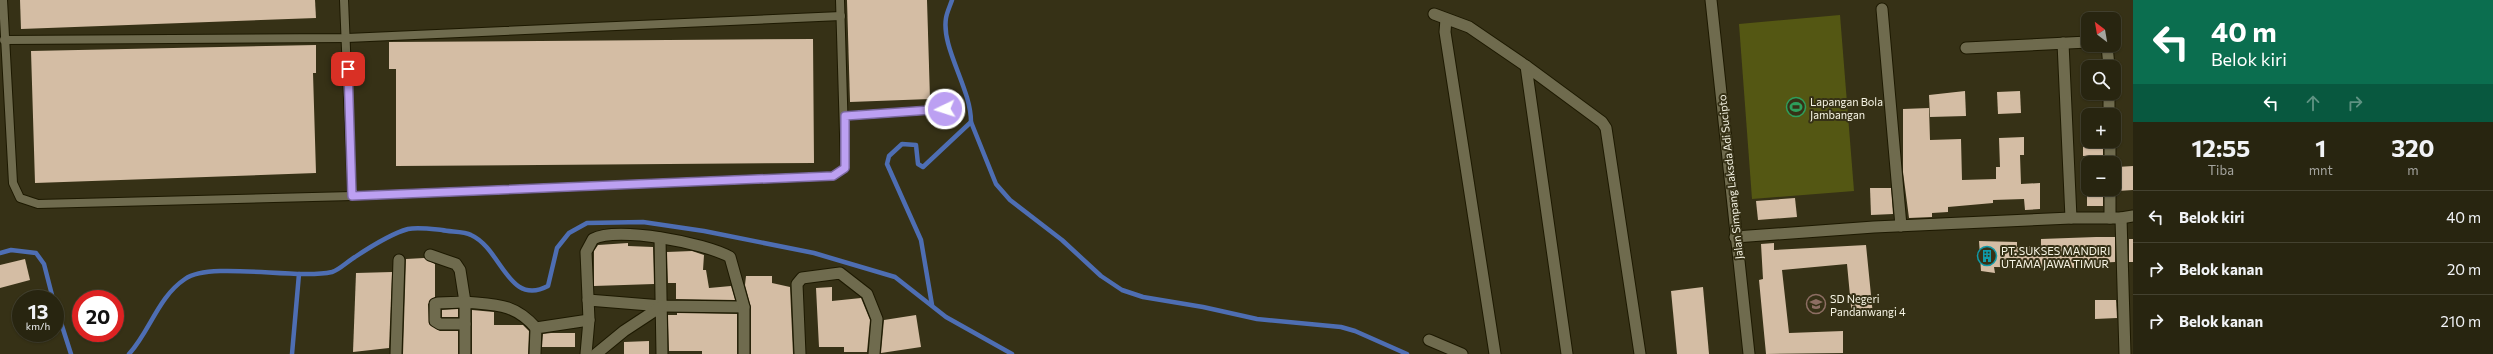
<!DOCTYPE html>
<html lang="id">
<meta charset="utf-8">
<style>
body{margin:0;font-family:Commissioner,sans-serif;background:#34311e;color:#f1f3f6;height:100vh;display:flex;flex-direction:column;font-size:15px;white-space:nowrap}
*{box-sizing:border-box;margin:0}
p{font-size:13px;color:#a5a59f}
.icon{flex:none;width:22px;height:22px;fill:none;stroke:currentColor;stroke-width:2;stroke-linecap:round;stroke-linejoin:round}
.map{position:relative;flex:1;overflow:hidden}
.side{display:flex;flex-direction:column;background:#282510;width:360px}
.side>*{flex:none}
.top-card{background:#0b6e4f;color:#fff;overflow:hidden}
.needle{width:26px;rotate:329deg}
.tools{position:absolute;left:2081px;top:12px;display:grid;gap:8px}
.tools a{display:grid;place-items:center;width:40px;height:40px;border-radius:8px;background:#282510;box-shadow:0 1px 3px #0004,0 0 0 1px #444230;font-size:20px}
.speed{position:absolute;left:12px;top:290px;display:flex;gap:8px;font-size:20px;font-weight:700;text-align:center}
.speed>*{display:grid;place-content:center;width:52px;height:52px;border-radius:50%;background:#282510;box-shadow:0 1px 3px #0004,0 0 0 1px #444230;line-height:1}
.speed small{font-size:10px;font-weight:400}
.speed .limit{border:6px solid #d22;background:#fff;color:#111}
.pin{position:absolute;display:grid;place-items:center;width:34px;height:34px;color:#fff;margin:-17px;border-radius:8px;box-shadow:0 2px 6px #0006}
.me{position:absolute;width:44px;margin:-22px;rotate:266deg;stroke-linejoin:round;filter:drop-shadow(0 0 3px #0008)}
.turn{display:flex;align-items:center;gap:14px;height:84px;padding:0 12px;font-size:18px}
.turn .icon{width:52px;height:52px;stroke-width:2.5}
.turn b{display:block;font-size:28px;line-height:34px}
.lanes{display:flex;align-items:center;height:38px;padding:0 12px;background:#0003;justify-content:center;gap:20px;direction:ltr}
.lanes .off{opacity:.35}
.eta{display:flex;justify-content:space-evenly;align-items:center;height:68px;text-align:center}
.eta b{font-size:24px;font-weight:700;line-height:28px}
ul{padding:0;list-style:none}
li{display:flex;align-items:center;gap:12px;height:52px;padding:0 12px;border-top:1px solid #444230}
li div{flex:1}
li b{display:block;font-size:15px}
li em{font-style:normal}
main{display:flex;flex:1;min-height:0}
.map>svg:first-child{display:block}
.green{fill:#545713}
.lines{fill:none;stroke-linecap:round;stroke-linejoin:round}
.stream{stroke:#4e6eb3;stroke-width:4.5}
.building{fill:#d4bda4}
.service-casing{stroke:#1d1901;stroke-width:10}
.minor-casing{stroke:#1d1901;stroke-width:13}
.tertiary-casing{stroke:#1d1901;stroke-width:13}
.service{stroke:#6f6b4e;stroke-width:8}
.minor{stroke:#6f6b4e;stroke-width:11}
.tertiary{stroke:#6f6b4e;stroke-width:11}
.route-casing{stroke:#7a689d;stroke-width:10}
.route{stroke:#bca0f2;stroke-width:7}
.labels{text-anchor:middle;dominant-baseline:central;stroke-width:4;stroke-linejoin:round;paint-order:stroke}
.poi-label{font-size:11px;fill:#f7f5e5;stroke:#363116;text-anchor:start}
.street-label{font-size:11px;fill:#f7f5e5;stroke:#363116}
</style>
<main>
<div class="map">
<svg width="2133" height="354" viewBox="0 0 2133 354">
<rect width="100%" height="100%" fill="#363116"/>
<path class="green" d="M 1840,15 L 1854,191 L 1752,199 L 1739,24 Z"/>
<g class="lines">
<g class="stream">
<path d="M 971,122 L 996,184 L 1010,200 L 1062,240 L 1101,276 L 1122,290 L 1143,297 L 1203,307 L 1257,319 L 1341,327 L 1355,331 L 1407,354"/>
<path d="M 0,253 L 11,250 L 36,253 L 44,264 L 53,299"/>
<path d="M 55,304 L 71,354"/>
<path d="M 932,305 L 921,240 L 887,164 L 889,156 L 902,144 L 916,145 L 918,164 L 923,167 L 971,122 C 971,88 941,48 946,18 C 947,12 950,6 952,0"/>
<path d="M 129,354 C 150,331 158,297 185,279 C 211,261 296,280 332,272 C 339,270 348,261 355,257 C 370,247 390,234 408,229 C 418,227 432,229 442,230 C 450,232 464,231 471,235 C 502,249 508,307 548,286 L 557,248 L 569,233 L 587,223 L 643,222 L 704,231 L 814,253 L 895,277 L 946,317 L 1012,354"/>
<path d="M 292,354 L 299,274"/>
</g>
</g>
<g class="building">
<path d="M 20,0 L 315,0 L 316,18 L 21,29 Z"/>
<path d="M 847,0 L 927,0 L 930,99 L 850,102 Z"/>
<path d="M 813,39 L 814,163 L 396,166 L 396,69 L 389,69 L 389,42 Z"/>
<path d="M 316,45 L 316,73 L 313,73 L 316,173 L 35,183 L 31,51 Z"/>
<path d="M 1965,91 L 1966,116 L 1930,117 L 1929,95 Z"/>
<path d="M 2020,91 L 2021,113 L 1998,114 L 1997,92 Z"/>
<path d="M 1929,108 L 1930,140 L 1961,139 L 1962,180 L 1996,179 L 1996,167 L 2000,167 L 1999,138 L 2024,137 L 2024,155 L 2020,155 L 2021,184 L 2040,183 L 2040,209 L 2025,210 L 2024,199 L 1993,200 L 1993,203 L 1948,207 L 1948,212 L 1932,213 L 1932,217 L 1909,218 L 1903,172 L 1903,109 Z"/>
<path d="M 2083,141 L 2103,141 L 2103,155 L 2083,156 Z"/>
<path d="M 2133,166 L 2133,190 L 2118,191 L 2117,167 Z"/>
<path d="M 1870,188 L 1891,188 L 1893,214 L 1871,215 Z"/>
<rect x="2087" y="189" width="16" height="17"/>
<path d="M 1795,198 L 1797,217 L 1758,220 L 1756,201 Z"/>
<path d="M 2096,237 L 2115,237 L 2115,262 L 2096,263 L 2096,267 L 2078,268 L 1994,267 L 1995,273 L 1981,271 L 1979,241 L 2017,242 L 2017,247 L 2041,246 L 2041,239 Z"/>
<rect x="2129" y="239" width="4" height="23"/>
<path d="M 628,243 L 628,246 L 653,247 L 654,284 L 594,286 L 594,251 L 598,245 Z"/>
<path d="M 1774,243 L 1774,250 L 1866,245 L 1873,315 L 1852,317 L 1847,264 L 1782,270 L 1789,333 L 1843,331 L 1843,353 L 1766,354 L 1759,280 L 1763,279 L 1761,244 Z"/>
<path d="M 692,251 L 704,255 L 703,270 L 706,270 L 709,288 L 731,286 L 735,300 L 676,299 L 676,283 L 668,283 L 667,252 Z"/>
<path d="M 424,258 L 435,264 L 435,297 L 428,304 L 429,324 L 440,331 L 458,331 L 458,354 L 403,354 L 406,259 Z"/>
<path d="M 25,259 L 30,280 L 0,288 L 0,265 Z"/>
<path d="M 392,272 L 389,348 L 353,352 L 356,273 Z"/>
<path d="M 746,276 L 772,276 L 772,283 L 790,287 L 793,354 L 751,354 L 751,307 L 745,285 Z"/>
<path d="M 832,287 L 832,301 L 861,298 L 870,320 L 867,352 L 844,352 L 844,347 L 819,347 L 816,288 Z"/>
<path d="M 1703,287 L 1709,354 L 1677,354 L 1671,291 Z"/>
<path d="M 2095,300 L 2116,300 L 2117,318 L 2095,319 Z"/>
<path d="M 458,309 L 458,317 L 442,317 L 442,310 Z"/>
<path d="M 472,310 L 494,312 L 494,325 L 523,325 L 529,331 L 528,354 L 472,354 Z"/>
<path d="M 677,313 L 737,314 L 737,354 L 702,354 L 702,351 L 669,351 L 668,315 L 677,315 Z"/>
<path d="M 916,315 L 921,347 L 881,353 L 884,320 Z"/>
<path d="M 551,333 L 575,333 L 575,347 L 542,347 L 543,334 Z"/>
<path d="M 649,341 L 649,354 L 624,354 L 624,342 Z"/>
</g>
<g class="lines">
<g class="service-casing">
<g id="service">
<path d="M 3,0 L 13,183 L 20,198 L 38,204 L 352,196 L 833,176 L 845,168 L 840,0"/>
<path d="M 344,0 L 352,196"/>
<path d="M 4,40 L 347,38 L 841,16"/>
<path d="M 845,116 L 945,109"/>
</g>
</g>
<g class="minor-casing">
<g id="minor">
<path d="M 1882,9 L 1901,226"/>
<path d="M 1434,14 L 1469,27 L 1526,66"/>
<path d="M 1446,19 L 1445,32 L 1495,354"/>
<path d="M 2063,43 L 2071,218"/>
<path d="M 2107,45 L 2109,67"/>
<path d="M 1966,48 L 2088,42"/>
<path d="M 2109,93 L 2109,115"/>
<path d="M 2110,141 L 2110,163"/>
<path d="M 2110,189 L 2110,218"/>
<path d="M 2121,218 L 2125,354"/>
<path d="M 1735,237 L 1874,227 L 2071,218 L 2121,218 L 2133,216"/>
<path d="M 660,238 L 662,354"/>
<path d="M 430,255 L 456,264 L 460,270 L 465,302 L 438,303 L 435,304 L 435,321 L 440,324 L 465,324"/>
<path d="M 588,300 L 662,306 L 744,307"/>
<path d="M 1429,340 L 1462,354"/>
<path d="M 396,354 L 399,260"/>
<path d="M 465,354 L 465,302 C 496,305 514,303 536,328"/>
<path d="M 535,354 L 536,328 L 589,320"/>
<path d="M 586,354 L 589,320 L 586,252 L 593,239 C 617,226 706,243 730,257 L 744,307 L 744,354"/>
<path d="M 596,354 L 624,331 L 662,306"/>
<path d="M 800,354 L 797,284 L 802,278 L 840,273 L 867,294 L 877,319 L 874,354"/>
<path d="M 1567,354 L 1526,66 L 1602,122 L 1606,128 L 1640,354"/>
</g>
</g>
<g class="tertiary-casing">
<path id="tertiary" d="M 1711,0 L 1749,354"/>
</g>
<use href="#service" class="service"/>
<use href="#minor" class="minor"/>
<use href="#tertiary" class="tertiary"/>
</g>
<g class="lines">
<g class="route-casing">
<path id="route" d="M 348,69 L 352,196 L 833,176 L 845,168 L 845,116 L 945,109"/>
</g>
<use href="#route" class="route"/>
</g>
<defs>
<g id="stadium-ring" transform="scale(1)"><circle r="9.5" fill="#363116" stroke="#2e9e5b" stroke-width="1.5"/><path d="M0-5a6.5 5 0 1 0 0 10a6.5 5 0 1 0 0-10ZM-3.5-1.8h7v3.6h-7Z" fill="#2e9e5b"/></g>
<g id="building-ring" transform="scale(1)"><circle r="9.5" fill="#363116" stroke="#0f9aa8" stroke-width="1.5"/><path d="M-4-6H4V6H1V3H-1V6H-4ZM-2.5-4.3h1.7v1.8h-1.7ZM.8-4.3h1.7v1.8H.8ZM-2.5-1h1.7V.8h-1.7ZM.8-1h1.7V.8H.8Z" fill="#0f9aa8"/></g>
<g id="school-ring" transform="scale(1)"><circle r="9.5" fill="#363116" stroke="#8d6e63" stroke-width="1.5"/><path d="M0-5L7-2L0 1L-7-2ZM-4 1L0 2.5L4 1V4Q0 6-4 4Z" fill="#8d6e63"/></g>
</defs>
<g fill-rule="evenodd">
<use href="#stadium-ring" x="1796" y="107"/>
<use href="#building-ring" x="1987" y="256"/>
<use href="#school-ring" x="1816" y="304"/>
</g>
<g class="labels">
<g class="poi-label">
<text x="1810" y="101">Lapangan Bola<tspan x="1810" dy="13">Jambangan</tspan></text>
<text x="2001" y="250">PT. SUKSES MANDIRI<tspan x="2001" dy="13">UTAMA JAWA TIMUR</tspan></text>
<text x="1830" y="298">SD Negeri<tspan x="1830" dy="13">Pandanwangi 4</tspan></text>
</g>
<g class="street-label">
<text transform="translate(1730 177) rotate(-96)">Jalan Simpang Laksda Adi Sucipto</text>
</g>
</g>
</svg>
<div class="tools">
<a><svg class="needle" viewBox="-14 -14 28 28"><path d="M0-13l5 13h-10z" fill="#e53935"/><path d="M0 13l5-13h-10z" fill="#a5a59f"/></svg></a>
<a><svg class="icon" aria-label="search" viewBox="0 0 24 24"><circle cx="10" cy="10" r="6"/><path d="M15 15l6 6"/></svg></a>
<a>+</a>
<a>−</a>
</div>
<div class="speed"><div>13<small>km/h</small></div><div class="limit">20</div></div>
<div class="pin" style="left:348px;top:69px;background:#d93025"><svg class="icon" aria-label="arrive" viewBox="0 0 24 24"><path d="M6 21V4h12l-3 4 3 4H6"/></svg></div>
<svg class="me" style="left:945px;top:109px" viewBox="-20 -20 40 40"><circle r="17" fill="#bca0f2" stroke="#fff" stroke-width="3"/><path d="M0-11L8 9 0 5-8 9z" fill="#fff"/></svg>
</div>
<section class="side">
<div class="top-card">
<div class="turn"><svg class="icon" aria-label="left" viewBox="0 0 24 24"><path d="M17 20v-9H6M10 6l-5 5 5 5"/></svg><div><b>40 m</b>Belok kiri</div></div>
<div class="lanes"><svg class="icon" aria-label="left" viewBox="0 0 24 24"><path d="M17 20v-9H6M10 6l-5 5 5 5"/></svg><svg class="icon off" aria-label="ahead" viewBox="0 0 24 24"><path d="M12 20V5M6 11l6-6 6 6"/></svg><svg class="icon off" aria-label="right" viewBox="0 0 24 24"><path d="M7 20v-9h11M14 6l5 5-5 5"/></svg></div>
</div>
<div class="eta">
<div><b>12:55</b><p>Tiba</p></div>
<div><b>1</b><p>mnt</p></div>
<div><b>320</b><p>m</p></div>
</div>
<ul>
<li><svg class="icon" aria-label="left" viewBox="0 0 24 24"><path d="M17 20v-9H6M10 6l-5 5 5 5"/></svg><div><b>Belok kiri</b></div><em>40 m</em></li>
<li><svg class="icon" aria-label="right" viewBox="0 0 24 24"><path d="M7 20v-9h11M14 6l5 5-5 5"/></svg><div><b>Belok kanan</b></div><em>20 m</em></li>
<li><svg class="icon" aria-label="right" viewBox="0 0 24 24"><path d="M7 20v-9h11M14 6l5 5-5 5"/></svg><div><b>Belok kanan</b></div><em>210 m</em></li>
</ul>
</section>
</main>
